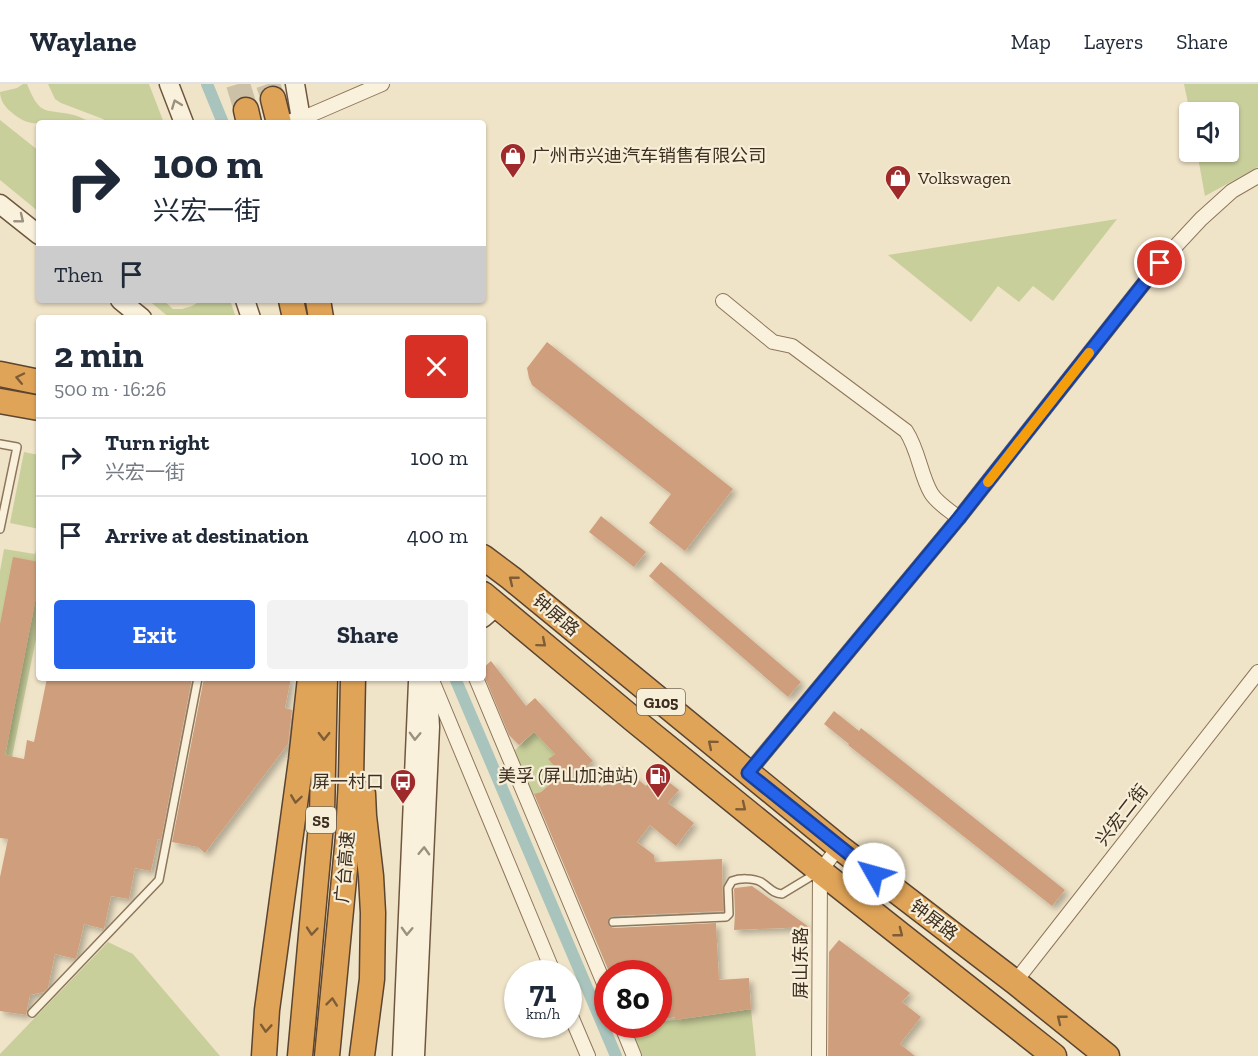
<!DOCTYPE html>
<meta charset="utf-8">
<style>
body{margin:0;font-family:"Zilla Slab","Noto Sans SC",serif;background:#f2f2f3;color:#1f2937;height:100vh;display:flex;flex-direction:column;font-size:22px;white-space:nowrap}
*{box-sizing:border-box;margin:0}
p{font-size:20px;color:#747a83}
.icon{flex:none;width:33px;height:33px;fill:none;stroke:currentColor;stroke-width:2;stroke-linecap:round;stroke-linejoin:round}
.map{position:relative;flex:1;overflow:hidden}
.side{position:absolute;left:36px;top:231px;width:450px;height:366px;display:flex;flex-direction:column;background:#fff;border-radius:6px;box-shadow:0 2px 4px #0004}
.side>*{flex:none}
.hud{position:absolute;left:36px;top:36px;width:450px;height:183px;border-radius:6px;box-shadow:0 2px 4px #0004;background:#fff;color:#1f2937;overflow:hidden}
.fabs{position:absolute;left:1179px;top:18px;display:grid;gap:12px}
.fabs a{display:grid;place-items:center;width:60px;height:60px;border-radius:6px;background:#fff;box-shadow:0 2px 4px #0004;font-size:30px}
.speed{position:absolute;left:504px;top:876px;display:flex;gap:12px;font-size:30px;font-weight:700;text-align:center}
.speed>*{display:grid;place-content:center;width:78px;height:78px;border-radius:50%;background:#fff;box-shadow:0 2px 4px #0004;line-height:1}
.speed small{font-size:15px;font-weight:400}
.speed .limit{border:9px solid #d22;background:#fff;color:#111}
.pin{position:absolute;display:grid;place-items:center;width:51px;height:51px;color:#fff;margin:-26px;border:3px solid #fff;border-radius:50%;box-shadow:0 2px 6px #0007}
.me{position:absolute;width:66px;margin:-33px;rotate:308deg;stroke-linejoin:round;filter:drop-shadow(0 0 4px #0008)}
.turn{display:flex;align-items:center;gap:21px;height:126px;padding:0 18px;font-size:27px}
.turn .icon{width:78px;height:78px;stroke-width:2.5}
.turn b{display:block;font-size:42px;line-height:51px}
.then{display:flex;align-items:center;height:57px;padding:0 18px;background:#0003;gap:12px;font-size:22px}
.round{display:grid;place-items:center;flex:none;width:63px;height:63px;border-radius:6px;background:#f2f2f3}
.overview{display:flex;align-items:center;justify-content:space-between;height:102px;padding:0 18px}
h1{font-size:36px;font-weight:800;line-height:45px}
.cta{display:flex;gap:12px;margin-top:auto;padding:12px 18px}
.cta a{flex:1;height:69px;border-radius:6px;background:#2563eb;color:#fff;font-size:24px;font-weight:800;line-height:69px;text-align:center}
.cta a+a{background:#f2f2f3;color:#1f2937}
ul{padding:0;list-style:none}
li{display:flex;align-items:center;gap:18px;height:78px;padding:0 18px;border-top:2px solid #e0e1e3}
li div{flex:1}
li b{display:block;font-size:22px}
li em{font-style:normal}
header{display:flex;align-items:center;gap:36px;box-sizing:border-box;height:84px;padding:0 30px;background:#fff;border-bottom:2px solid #e0e1e3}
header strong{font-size:28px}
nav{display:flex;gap:33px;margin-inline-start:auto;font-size:21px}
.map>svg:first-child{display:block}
.green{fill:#c9cf9b}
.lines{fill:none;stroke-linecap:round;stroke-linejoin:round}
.canal{stroke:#a9c4bc;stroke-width:12}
.building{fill:#cf9f7d;filter:url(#shadow)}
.highway-tunnel{stroke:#ccc0a6;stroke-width:24;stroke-dasharray:24 12;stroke-linecap:butt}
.lane-casing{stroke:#8d765c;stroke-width:10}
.street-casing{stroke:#8d765c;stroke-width:16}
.secondary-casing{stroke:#6f573f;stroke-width:21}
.highway-casing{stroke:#5b4430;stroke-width:27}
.lane{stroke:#faf1dc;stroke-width:7}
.street{stroke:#faf1dc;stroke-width:14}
.secondary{stroke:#faf1dc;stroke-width:18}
.highway{stroke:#e0a458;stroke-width:24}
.oneway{stroke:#9c907e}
.oneway2{stroke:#7e5d36}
.route-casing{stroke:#184099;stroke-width:15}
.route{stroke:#2563eb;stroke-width:10}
.slow{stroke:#f59e0b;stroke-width:10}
.labels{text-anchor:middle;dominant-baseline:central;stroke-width:4.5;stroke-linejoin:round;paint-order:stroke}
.shield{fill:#f7eed8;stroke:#756857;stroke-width:1.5}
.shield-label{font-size:16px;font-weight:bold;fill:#3d2e20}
.poi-label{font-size:18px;fill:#3d2e20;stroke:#f7eed8;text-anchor:start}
.street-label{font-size:18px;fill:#3d2e20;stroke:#f7eed8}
</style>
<header>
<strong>Waylane</strong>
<nav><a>Map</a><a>Layers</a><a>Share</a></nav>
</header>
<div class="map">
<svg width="1258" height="972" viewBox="0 0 1258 972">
<defs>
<filter id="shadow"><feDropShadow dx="4" dy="4" stdDeviation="3" flood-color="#0004"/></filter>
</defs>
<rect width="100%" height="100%" fill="#f0e4c8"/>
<g class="green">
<path d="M 23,0 L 27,0 C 41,34 45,24 74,31 C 81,33 86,36 92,39 C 84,39 76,37 68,37 C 43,35 34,48 11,28 C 5,23 0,16 0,8 L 17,4 Z"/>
<path d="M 48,0 L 149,0 L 164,39 L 107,39 L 103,35 L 61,19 L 55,15 Z"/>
<path d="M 1184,0 L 1258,0 L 1258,83 L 1205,112 L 1197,68 L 1228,68 L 1228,28 L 1190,29 Z"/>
<path d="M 0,36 L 39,67 L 39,128 L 0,96 Z"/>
<path d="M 1117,135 L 1053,217 L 1033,202 L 1019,218 L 998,202 L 971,238 L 888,171 Z"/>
<path d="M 148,216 L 163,216 L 173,225 L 182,225 L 192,222 L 202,216 L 230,216 L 236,234 L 170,234 Z"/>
<path d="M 24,368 L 39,371 L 39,445 L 10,439 Z"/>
<path d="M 39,453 L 39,540 L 0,732 L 0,487 L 4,465 L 35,470 Z"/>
<path d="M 534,648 L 555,670 L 548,675 L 561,690 L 541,708 L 530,712 L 512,669 Z"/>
<path d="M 108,858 L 133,870 L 220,972 L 0,972 L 0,970 Z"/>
<path d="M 751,925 L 756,972 L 639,972 L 627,943 L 643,940 L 658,940 L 659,938 Z"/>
</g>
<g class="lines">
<g class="canal">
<path d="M 207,0 L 223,39"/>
<path d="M 455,594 L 616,972"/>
</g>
</g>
<g class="building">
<path d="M 547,258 L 733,405 L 685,467 L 649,439 L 671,410 L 532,301 L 529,294 L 527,284 Z"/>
<path d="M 601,432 L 646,468 L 634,483 L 589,448 Z"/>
<path d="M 13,473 L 39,478 L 39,498 L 5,671 L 24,675 L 27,656 L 34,658 L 47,594 L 192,594 L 161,756 L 158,755 L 151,787 L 135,784 L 129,815 L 111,812 L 104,845 L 84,840 L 76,875 L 55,870 L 48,904 L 44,908 L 30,911 L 26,931 L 0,927 L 0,793 L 8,755 L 0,754 L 0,540 Z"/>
<path d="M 661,478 L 801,598 L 788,613 L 649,492 Z"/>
<path d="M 491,577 L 526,622 L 535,614 L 593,677 L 582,686 L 602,703 L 619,680 L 646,702 L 657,689 L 679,706 L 668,719 L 694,739 L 676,762 L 650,741 L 637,758 L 654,771 L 655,778 L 722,775 L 723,827 L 613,832 L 608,835 L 608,840 L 613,844 L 716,839 L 719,896 L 749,894 L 751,925 L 675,936 L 675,933 L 664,935 L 658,933 L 658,890 L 610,890 L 534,710 L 541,708 L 561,690 L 548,675 L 555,670 L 534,648 L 519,661 L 509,651 L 483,589 L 483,584 Z"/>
<path d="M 204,594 L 291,594 L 285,624 L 292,626 L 288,660 L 205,769 L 198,763 L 172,758 Z"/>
<path d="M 834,627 L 859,647 L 861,644 L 1065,806 L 1052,822 L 848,661 L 849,660 L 824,640 Z"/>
<path d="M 752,802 L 809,843 L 734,846 L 735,830 L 734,805 L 735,804 Z"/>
<path d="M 839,856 L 910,909 L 902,918 L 921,933 L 900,960 L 915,972 L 828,972 L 829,868 Z"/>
</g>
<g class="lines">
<g class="highway-tunnel">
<path d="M 238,0 L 246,26"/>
<path d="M 268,0 L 273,15"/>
</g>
<g class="lane-casing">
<g id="lane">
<path d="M 0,360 L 17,363 L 0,445"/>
<path d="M 613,838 L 726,833 L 729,830 L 728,804 L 732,797 C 740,794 753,794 761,798 C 769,803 773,810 782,810 L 815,790"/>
<path d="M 32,929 L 159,796 L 198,594"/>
</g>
</g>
<g class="street-casing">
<g id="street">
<path d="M 301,35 L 382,0"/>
<path d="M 723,217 L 773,258 L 792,262 L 906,347 C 919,367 920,390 931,409 C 937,419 950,427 959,434"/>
<path d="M 431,594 L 554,890"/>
<path d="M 476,594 L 608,909"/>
<path d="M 748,689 L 959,434 L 1160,179 L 1201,135 L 1232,107 L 1258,92"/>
<path d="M 1015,898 L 1258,588"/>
<path d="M 568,925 L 588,972"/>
<path d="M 621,940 L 634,972"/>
<path d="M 819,972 L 820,787 L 839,763"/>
</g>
</g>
<g class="secondary-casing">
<g id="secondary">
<path d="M 169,0 L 184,39"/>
<path d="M 292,39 L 301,35 L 295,0"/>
<path d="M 0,120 L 39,151"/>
<path d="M 120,216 L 142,234"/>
<path d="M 245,216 L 251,234"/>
<path d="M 483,534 L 498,521"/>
<path d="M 402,972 L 418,598 L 420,594"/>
<path d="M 415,972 L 430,643 L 428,605"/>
</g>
</g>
<g class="highway-casing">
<g id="highway">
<path d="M 273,15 L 279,39"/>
<path d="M 246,26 L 249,39"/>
<path d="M 291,216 L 295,234"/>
<path d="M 318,216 L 321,234"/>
<path d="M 0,290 L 39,298"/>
<path d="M 0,317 L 39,324"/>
<path d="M 483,473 L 511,494 L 839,763 L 1015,898 L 1107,972"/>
<path d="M 483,510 L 634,636 L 820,787 L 1054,972"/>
<path d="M 264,972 L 267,926 L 301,676 L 310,594"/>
<path d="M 300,972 L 322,730 L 325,594"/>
<path d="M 327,972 L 348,753 L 351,695 L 353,594"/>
<path d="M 362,972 L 372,895 L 373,829 L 371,792 L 364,732 L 363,710"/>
</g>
</g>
<use href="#lane" class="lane"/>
<use href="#street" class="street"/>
<use href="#secondary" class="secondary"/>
<use href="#highway" class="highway"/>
</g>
<defs><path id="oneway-chevron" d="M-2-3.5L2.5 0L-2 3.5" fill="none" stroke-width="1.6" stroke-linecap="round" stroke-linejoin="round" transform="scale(1.5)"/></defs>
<g class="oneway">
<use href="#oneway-chevron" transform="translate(176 20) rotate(-111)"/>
<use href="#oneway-chevron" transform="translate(20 135) rotate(39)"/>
<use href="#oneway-chevron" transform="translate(415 652) rotate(92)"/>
<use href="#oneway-chevron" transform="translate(424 767) rotate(-88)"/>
<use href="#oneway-chevron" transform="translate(407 847) rotate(92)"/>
</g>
<g class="oneway2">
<use href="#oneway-chevron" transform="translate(20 294) rotate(-168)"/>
<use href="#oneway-chevron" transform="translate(513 496) rotate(-141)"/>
<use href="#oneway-chevron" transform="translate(542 559) rotate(40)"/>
<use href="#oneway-chevron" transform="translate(324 652) rotate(91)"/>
<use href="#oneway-chevron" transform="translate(712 660) rotate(-140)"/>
<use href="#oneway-chevron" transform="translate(296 715) rotate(98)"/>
<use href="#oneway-chevron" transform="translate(742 723) rotate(39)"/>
<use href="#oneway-chevron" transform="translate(312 847) rotate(95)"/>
<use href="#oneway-chevron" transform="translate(899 849) rotate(38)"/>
<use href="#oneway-chevron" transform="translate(332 918) rotate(-84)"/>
<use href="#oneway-chevron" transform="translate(1061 935) rotate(-141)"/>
<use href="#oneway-chevron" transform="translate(266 944) rotate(94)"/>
</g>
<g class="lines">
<g class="route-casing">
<path id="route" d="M 874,790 L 748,689 L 959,434 L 1160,179"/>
</g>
<use href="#route" class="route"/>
<path class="slow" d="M 988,398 L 1089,269"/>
</g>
<defs>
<g id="shop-pin" transform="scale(1.35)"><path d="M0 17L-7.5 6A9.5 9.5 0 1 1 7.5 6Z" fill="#9e2a2b" stroke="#f7eed8"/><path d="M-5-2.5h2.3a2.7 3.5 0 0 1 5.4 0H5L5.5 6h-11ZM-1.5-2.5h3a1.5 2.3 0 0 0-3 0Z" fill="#fff"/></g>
<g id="fuel-pin" transform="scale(1.35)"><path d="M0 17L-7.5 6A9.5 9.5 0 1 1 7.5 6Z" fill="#9e2a2b" stroke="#f7eed8"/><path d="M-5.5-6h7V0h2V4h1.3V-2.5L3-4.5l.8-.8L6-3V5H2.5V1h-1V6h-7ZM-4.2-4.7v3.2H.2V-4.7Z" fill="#fff"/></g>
<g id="bus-pin" transform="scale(1.35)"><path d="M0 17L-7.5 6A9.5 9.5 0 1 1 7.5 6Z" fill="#9e2a2b" stroke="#f7eed8"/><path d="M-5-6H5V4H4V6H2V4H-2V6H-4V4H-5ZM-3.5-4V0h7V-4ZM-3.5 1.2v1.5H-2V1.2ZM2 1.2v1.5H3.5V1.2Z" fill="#fff"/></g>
</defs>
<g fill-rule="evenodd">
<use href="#shop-pin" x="513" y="72"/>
<use href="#shop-pin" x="898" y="94"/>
<use href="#fuel-pin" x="658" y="692"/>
<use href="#bus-pin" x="403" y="698"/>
</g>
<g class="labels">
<g class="shield">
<rect x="637" y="605" width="48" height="26" rx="4.5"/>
<rect x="306" y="723" width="30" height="26" rx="4.5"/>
</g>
<g class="shield-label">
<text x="661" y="618">G105</text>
<text x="321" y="736">S5</text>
</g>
<g class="poi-label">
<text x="532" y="72">广州市兴迪汽车销售有限公司</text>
<text x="918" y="94">Volkswagen</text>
<text x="638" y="692" text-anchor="end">美孚 (屏山加油站)</text>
<text x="384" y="698" text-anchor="end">屏一村口</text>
</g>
<g class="street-label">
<text transform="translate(556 531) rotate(40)">钟屏路</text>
<text transform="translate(1122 731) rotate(-52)">兴宏二街</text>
<text transform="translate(345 783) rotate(-85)">广台高速</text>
<text transform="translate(934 836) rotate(37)">钟屏路</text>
<text transform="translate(801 879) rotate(-90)">屏山东路</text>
</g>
</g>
</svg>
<div class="fabs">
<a><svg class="icon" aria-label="sound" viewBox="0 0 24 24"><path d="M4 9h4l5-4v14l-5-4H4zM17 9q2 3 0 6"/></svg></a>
</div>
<div class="speed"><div>71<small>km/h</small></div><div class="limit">80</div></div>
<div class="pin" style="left:1160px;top:179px;background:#d93025"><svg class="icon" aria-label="arrive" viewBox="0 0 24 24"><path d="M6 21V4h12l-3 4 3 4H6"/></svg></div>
<svg class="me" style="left:874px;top:790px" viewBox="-20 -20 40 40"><circle r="19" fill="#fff"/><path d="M0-13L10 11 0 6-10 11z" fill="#2563eb"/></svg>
<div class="hud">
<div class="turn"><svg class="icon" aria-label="right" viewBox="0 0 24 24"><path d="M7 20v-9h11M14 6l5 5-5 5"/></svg><div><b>100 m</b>兴宏一街</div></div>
<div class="then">Then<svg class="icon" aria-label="arrive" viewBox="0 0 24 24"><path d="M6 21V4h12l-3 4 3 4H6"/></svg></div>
</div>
<section class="side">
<div class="overview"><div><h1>2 min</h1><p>500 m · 16:26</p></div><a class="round" style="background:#d93025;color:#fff"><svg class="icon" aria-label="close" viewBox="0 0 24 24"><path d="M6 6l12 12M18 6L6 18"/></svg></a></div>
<ul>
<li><svg class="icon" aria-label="right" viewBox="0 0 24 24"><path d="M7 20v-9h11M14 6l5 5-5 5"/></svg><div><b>Turn right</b><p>兴宏一街</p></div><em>100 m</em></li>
<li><svg class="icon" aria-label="arrive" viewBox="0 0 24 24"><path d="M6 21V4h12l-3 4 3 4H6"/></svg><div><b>Arrive at destination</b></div><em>400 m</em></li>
</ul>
<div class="cta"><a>Exit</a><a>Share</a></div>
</section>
</div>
